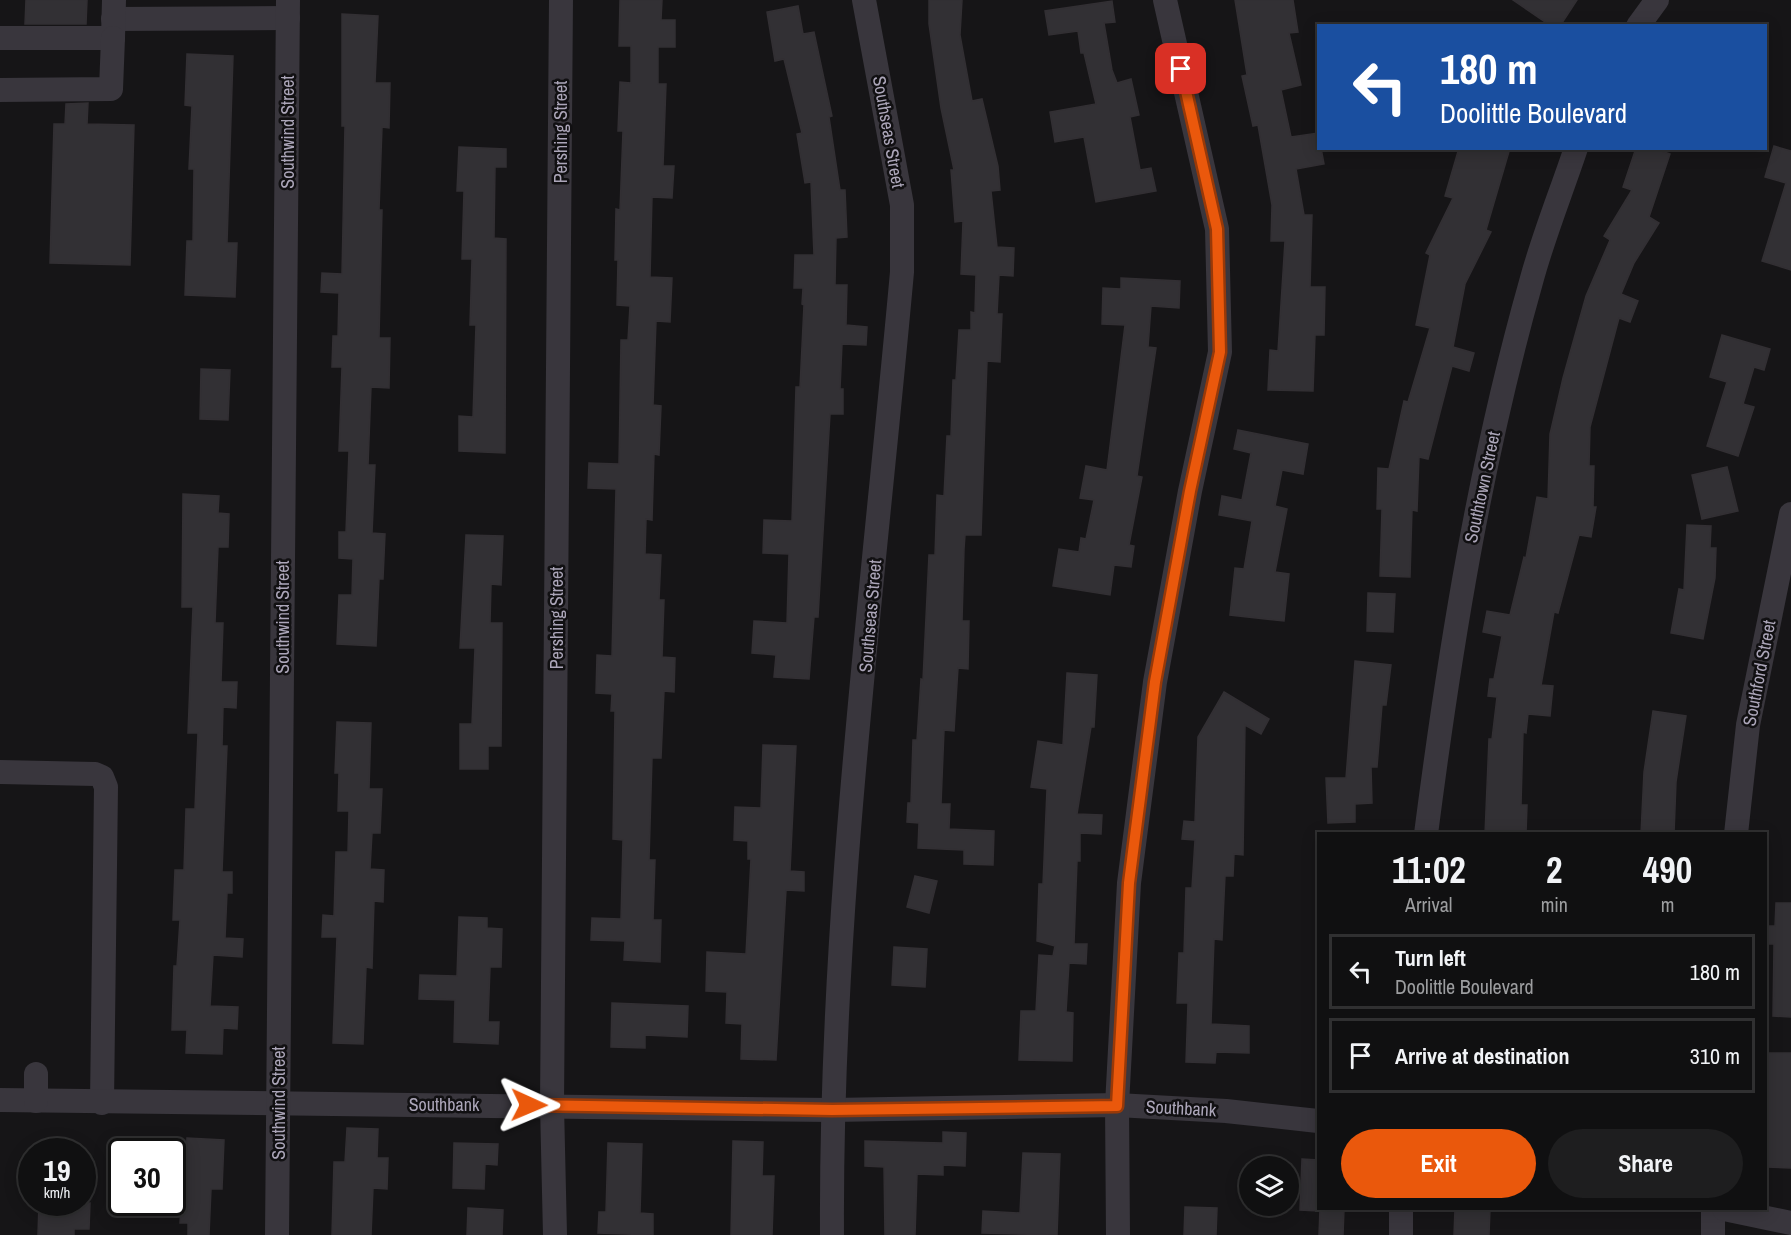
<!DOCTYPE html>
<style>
body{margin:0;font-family:"Archivo Narrow",sans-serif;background:#1e1e1f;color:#f1f3f6;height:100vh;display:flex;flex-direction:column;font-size:22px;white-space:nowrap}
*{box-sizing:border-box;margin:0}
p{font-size:20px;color:#9c9d9f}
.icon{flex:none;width:33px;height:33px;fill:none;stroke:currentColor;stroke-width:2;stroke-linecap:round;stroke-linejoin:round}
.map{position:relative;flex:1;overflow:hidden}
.drawer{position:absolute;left:1317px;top:832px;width:450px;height:378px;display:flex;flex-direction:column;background:#101011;border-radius:0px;box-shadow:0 3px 15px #0003,0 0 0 2px #303031}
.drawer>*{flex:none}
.top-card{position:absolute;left:1317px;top:24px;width:450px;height:126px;border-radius:0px;box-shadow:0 3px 15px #0003,0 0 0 2px #303031;background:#1a4fa0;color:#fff;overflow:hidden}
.buttons{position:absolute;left:1239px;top:1156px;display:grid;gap:12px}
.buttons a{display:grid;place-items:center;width:60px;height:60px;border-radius:50%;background:#101011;box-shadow:0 3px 15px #0003,0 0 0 2px #303031;font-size:30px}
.speed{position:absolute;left:18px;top:1138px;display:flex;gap:12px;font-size:30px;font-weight:700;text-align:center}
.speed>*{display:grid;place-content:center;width:78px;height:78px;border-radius:50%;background:#101011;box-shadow:0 3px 15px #0003,0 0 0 2px #303031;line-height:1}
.speed small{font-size:15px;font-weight:400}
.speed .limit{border:3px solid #111;border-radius:9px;background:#fff;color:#111}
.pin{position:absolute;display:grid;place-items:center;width:51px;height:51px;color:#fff;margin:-26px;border-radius:12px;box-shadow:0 3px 9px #0006}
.me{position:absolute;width:66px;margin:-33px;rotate:91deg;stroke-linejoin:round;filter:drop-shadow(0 0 4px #0008)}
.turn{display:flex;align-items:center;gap:21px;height:126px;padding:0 24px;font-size:27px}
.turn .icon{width:78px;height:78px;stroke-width:2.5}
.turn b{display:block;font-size:42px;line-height:51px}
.eta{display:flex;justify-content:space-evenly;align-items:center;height:102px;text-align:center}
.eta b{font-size:36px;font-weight:700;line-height:42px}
.button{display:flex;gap:12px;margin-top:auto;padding:12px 24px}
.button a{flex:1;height:69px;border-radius:36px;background:#ea580c;color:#fff;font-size:24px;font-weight:700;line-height:69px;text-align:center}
.button a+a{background:#1e1e1f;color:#f1f3f6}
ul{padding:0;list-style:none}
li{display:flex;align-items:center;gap:18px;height:75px;margin:0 12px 9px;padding:0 12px;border:3px solid #303031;border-radius:0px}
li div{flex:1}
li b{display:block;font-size:22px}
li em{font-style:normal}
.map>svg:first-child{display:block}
.building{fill:#323034;stroke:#322f33;stroke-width:1.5}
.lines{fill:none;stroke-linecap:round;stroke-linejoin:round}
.minor{stroke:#39363d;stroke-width:24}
.route-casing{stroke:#983908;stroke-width:15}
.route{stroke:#ea580c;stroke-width:10}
.labels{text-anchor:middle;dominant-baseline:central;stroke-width:5;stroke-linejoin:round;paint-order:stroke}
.street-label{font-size:18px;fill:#aca6b9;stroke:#111012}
</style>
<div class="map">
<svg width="1791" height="1235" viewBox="0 0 1791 1235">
<rect width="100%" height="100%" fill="#161517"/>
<g class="building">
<path d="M 26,0 L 87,0 L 86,24 L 25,24 Z"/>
<path d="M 620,0 L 662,0 L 661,20 L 675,20 L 675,47 L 658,47 L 658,84 L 666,84 L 663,166 L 674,166 L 672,198 L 652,197 L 650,277 L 672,278 L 670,322 L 656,321 L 653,405 L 661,406 L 659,455 L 654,454 L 652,520 L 646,519 L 645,554 L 661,555 L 659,600 L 664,600 L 662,657 L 675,658 L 674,692 L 664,691 L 661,758 L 652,758 L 649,860 L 655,860 L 653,920 L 661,920 L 660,962 L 624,960 L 625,941 L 591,940 L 592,918 L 621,919 L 623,840 L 613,839 L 615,711 L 611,711 L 612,694 L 596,693 L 597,655 L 612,656 L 616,489 L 588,488 L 589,463 L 619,464 L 621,340 L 628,340 L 630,306 L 617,305 L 618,260 L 615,260 L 616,209 L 620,210 L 623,131 L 618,131 L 620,82 L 631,83 L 631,46 L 619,46 Z"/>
<path d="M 929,0 L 962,0 L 960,35 L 972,101 L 982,99 L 998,166 L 1000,190 L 991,191 L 997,247 L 1014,248 L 1013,276 L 999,275 L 997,314 L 1002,314 L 1000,362 L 987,361 L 981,535 L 965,535 L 964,549 L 962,621 L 969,621 L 968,669 L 958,668 L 954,731 L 944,730 L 941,804 L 950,804 L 949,829 L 994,831 L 993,865 L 964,864 L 964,850 L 918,848 L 919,823 L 907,822 L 908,803 L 911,803 L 913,740 L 917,740 L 921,679 L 923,680 L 929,555 L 935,555 L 937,495 L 944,496 L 947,436 L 951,436 L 953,380 L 956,380 L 959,330 L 971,330 L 971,312 L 975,313 L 976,275 L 961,274 L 963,221 L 955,222 L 951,170 L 954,170 L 941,108 L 929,24 Z"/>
<path d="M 1235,0 L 1293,0 L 1298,32 L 1289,33 L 1301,85 L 1281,90 L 1291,137 L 1318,133 L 1318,148 L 1321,148 L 1324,164 L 1296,169 L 1304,215 L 1312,215 L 1310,287 L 1325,287 L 1324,335 L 1315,335 L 1313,391 L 1268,390 L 1270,350 L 1278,351 L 1285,241 L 1271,241 L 1272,205 L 1258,125 L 1253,126 L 1242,76 L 1247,75 Z"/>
<path d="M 1513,0 L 1577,0 L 1560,26 L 1551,26 Z"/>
<path d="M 1112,1 L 1115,22 L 1104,23 L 1112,70 L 1117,83 L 1131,79 L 1139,115 L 1130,117 L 1140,170 L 1151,168 L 1156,191 L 1096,202 L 1084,137 L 1055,142 L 1050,112 L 1096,104 L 1084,53 L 1081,53 L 1078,31 L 1049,35 L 1045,11 Z"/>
<path d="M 798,6 L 803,34 L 814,32 L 832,116 L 829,117 L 840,190 L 845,190 L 847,237 L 836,238 L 835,285 L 847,285 L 846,325 L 867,327 L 866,345 L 842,344 L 840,389 L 843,389 L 843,414 L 830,414 L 818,617 L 814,617 L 809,679 L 774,677 L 776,655 L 752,653 L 754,621 L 787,623 L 789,554 L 763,553 L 764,520 L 792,521 L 796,387 L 800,387 L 804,305 L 802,304 L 803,288 L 794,288 L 795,255 L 814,255 L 811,182 L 805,183 L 797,134 L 802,133 L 784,59 L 775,61 L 767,12 Z"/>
<path d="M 342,14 L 378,16 L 375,83 L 390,83 L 389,128 L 382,127 L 379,210 L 382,210 L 379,338 L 390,338 L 389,388 L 371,387 L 368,465 L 375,465 L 372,533 L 385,534 L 383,579 L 379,579 L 376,646 L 337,644 L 339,595 L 352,595 L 353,559 L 339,558 L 339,532 L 346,532 L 349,451 L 339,451 L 342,367 L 332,367 L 333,336 L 338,336 L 339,293 L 321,292 L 322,273 L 342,274 L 345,126 L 342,126 Z"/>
<path d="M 187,54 L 233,56 L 227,243 L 237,243 L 235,297 L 185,295 L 187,241 L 193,241 L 194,169 L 189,169 L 192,106 L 185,105 Z"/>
<path d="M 88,103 L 87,124 L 134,125 L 130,265 L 50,263 L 54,124 L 65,124 L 66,104 Z"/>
<path d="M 1774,146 L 1791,151 L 1791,270 L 1762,261 L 1786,183 L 1765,177 Z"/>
<path d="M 459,147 L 506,149 L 506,167 L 495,167 L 494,238 L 506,239 L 505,453 L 459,451 L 459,416 L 473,417 L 476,325 L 470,325 L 472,259 L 462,259 L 464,191 L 457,191 Z"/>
<path d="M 1459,148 L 1510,148 L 1486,230 L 1491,232 L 1465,284 L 1453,347 L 1474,353 L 1469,371 L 1452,366 L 1428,459 L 1419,457 L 1417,511 L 1412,510 L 1410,577 L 1380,576 L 1382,509 L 1377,509 L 1378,468 L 1389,469 L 1404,401 L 1408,402 L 1430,328 L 1416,325 L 1430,255 L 1426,253 L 1453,198 L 1445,196 Z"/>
<path d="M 1636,148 L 1653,148 L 1670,154 L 1649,217 L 1659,223 L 1634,263 L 1621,294 L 1638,301 L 1630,322 L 1619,318 L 1590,427 L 1589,466 L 1594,466 L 1593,507 L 1596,507 L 1591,537 L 1579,535 L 1558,613 L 1554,612 L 1541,685 L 1553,686 L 1550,716 L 1528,714 L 1526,733 L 1523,732 L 1521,805 L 1527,805 L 1526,834 L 1485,834 L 1489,739 L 1492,739 L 1497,697 L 1488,696 L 1490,679 L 1494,679 L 1502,636 L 1483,632 L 1487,611 L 1510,615 L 1524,557 L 1526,558 L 1537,497 L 1548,499 L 1550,434 L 1563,378 L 1586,296 L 1610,240 L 1604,236 L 1632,190 L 1623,187 Z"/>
<path d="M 1121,278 L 1180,281 L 1179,308 L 1151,306 L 1148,347 L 1156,348 L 1137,476 L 1142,477 L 1129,545 L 1134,546 L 1131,567 L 1114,565 L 1110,595 L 1053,586 L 1059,549 L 1079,552 L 1081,538 L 1086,539 L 1094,500 L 1080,498 L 1086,466 L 1107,470 L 1125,325 L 1102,324 L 1103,288 L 1121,289 Z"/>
<path d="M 1722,335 L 1770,349 L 1764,370 L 1754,367 L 1743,404 L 1754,407 L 1738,456 L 1707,446 L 1727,382 L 1710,377 Z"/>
<path d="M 201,369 L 230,370 L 228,420 L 200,419 Z"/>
<path d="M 1238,430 L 1308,444 L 1303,474 L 1282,470 L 1275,506 L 1287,509 L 1275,572 L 1289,574 L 1284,621 L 1230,615 L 1235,568 L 1244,569 L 1252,521 L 1219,515 L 1222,496 L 1242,500 L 1251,453 L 1234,449 Z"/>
<path d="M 1727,467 L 1738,511 L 1702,519 L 1692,475 Z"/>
<path d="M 183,494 L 219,496 L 218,513 L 229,514 L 228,547 L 218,547 L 215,623 L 223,623 L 221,682 L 237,682 L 236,708 L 223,707 L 222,746 L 227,746 L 222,872 L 232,872 L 232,893 L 227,893 L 225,938 L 243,939 L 242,957 L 213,955 L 210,1006 L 238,1007 L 237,1029 L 223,1028 L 222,1054 L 186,1053 L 187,1030 L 172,1030 L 174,966 L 177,966 L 180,920 L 173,920 L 175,870 L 184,870 L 186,809 L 195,809 L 198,733 L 188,733 L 193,607 L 182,607 Z"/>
<path d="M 1687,525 L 1711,526 L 1710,548 L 1716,548 L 1715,578 L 1703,639 L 1671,633 L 1679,589 L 1684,590 Z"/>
<path d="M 466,535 L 503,536 L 501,585 L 491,584 L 490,623 L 502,623 L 501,746 L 488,746 L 488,769 L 460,769 L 460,724 L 472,724 L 475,648 L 460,648 Z"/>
<path d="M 1368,593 L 1395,594 L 1393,632 L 1367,631 Z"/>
<path d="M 1355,661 L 1391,665 L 1386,705 L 1382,705 L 1377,767 L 1371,767 L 1372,803 L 1355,804 L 1355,822 L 1328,823 L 1326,778 L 1346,778 Z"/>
<path d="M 1067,673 L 1097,675 L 1094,727 L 1091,727 L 1077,814 L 1102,815 L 1101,834 L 1080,833 L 1080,861 L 1077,861 L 1074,944 L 1087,944 L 1086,964 L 1069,963 L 1066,1012 L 1073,1013 L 1072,1061 L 1019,1060 L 1021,1011 L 1036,1011 L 1039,955 L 1053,956 L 1055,946 L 1037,941 L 1039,884 L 1043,884 L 1047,789 L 1031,787 L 1038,741 L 1063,745 Z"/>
<path d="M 1224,692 L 1269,719 L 1261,734 L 1245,725 L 1243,855 L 1234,854 L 1233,876 L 1225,876 L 1222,940 L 1214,939 L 1211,1024 L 1249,1026 L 1249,1053 L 1216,1052 L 1215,1063 L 1186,1062 L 1188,1003 L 1177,1003 L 1179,953 L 1184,953 L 1186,888 L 1192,888 L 1195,840 L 1182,839 L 1184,821 L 1195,822 L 1198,737 Z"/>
<path d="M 1653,711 L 1686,716 L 1676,782 L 1674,834 L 1641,834 L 1644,772 Z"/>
<path d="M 337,722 L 371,723 L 369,789 L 382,789 L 380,833 L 372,833 L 370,869 L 384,870 L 383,902 L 374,901 L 372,968 L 366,967 L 363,1044 L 333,1043 L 337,937 L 322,937 L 323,915 L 334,916 L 336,852 L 348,852 L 349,811 L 338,811 L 339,773 L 335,773 Z"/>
<path d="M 763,745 L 796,746 L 790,871 L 804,872 L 804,891 L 786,890 L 776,1060 L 741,1059 L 742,1024 L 726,1023 L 727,992 L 706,991 L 707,952 L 746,954 L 751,859 L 748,859 L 748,841 L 734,840 L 735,807 L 761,808 Z"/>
<path d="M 915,876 L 937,881 L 929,913 L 907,907 Z"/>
<path d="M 1776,903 L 1791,903 L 1791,1017 L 1773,1016 L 1774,944 L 1766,944 L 1766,926 L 1775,926 Z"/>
<path d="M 459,917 L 487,918 L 487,928 L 502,929 L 501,967 L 490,967 L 488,1022 L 499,1022 L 498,1044 L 454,1042 L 455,1000 L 419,999 L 420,975 L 457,976 Z"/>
<path d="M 894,947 L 927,949 L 925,987 L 892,985 Z"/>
<path d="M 612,1003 L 688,1006 L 687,1037 L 645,1035 L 645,1048 L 611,1047 Z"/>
<path d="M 1766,1053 L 1791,1053 L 1791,1168 L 1766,1167 Z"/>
<path d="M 347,1128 L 378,1129 L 377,1158 L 388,1158 L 387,1189 L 373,1188 L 371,1235 L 332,1235 L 334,1162 L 345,1162 Z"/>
<path d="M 943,1132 L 966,1133 L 965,1166 L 943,1165 L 943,1175 L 917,1174 L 915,1235 L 885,1235 L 884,1167 L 865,1166 L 865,1141 L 943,1143 Z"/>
<path d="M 187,1138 L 224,1140 L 222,1189 L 211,1189 L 209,1235 L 188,1235 L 188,1223 L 180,1223 L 181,1203 L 184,1204 Z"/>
<path d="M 733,1141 L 763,1142 L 762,1176 L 774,1176 L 772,1235 L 731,1235 Z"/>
<path d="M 454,1143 L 498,1144 L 497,1165 L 485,1164 L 484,1189 L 453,1188 Z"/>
<path d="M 608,1143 L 642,1144 L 640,1213 L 653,1214 L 653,1235 L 598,1233 L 599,1212 L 606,1212 Z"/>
<path d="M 1023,1153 L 1060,1154 L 1057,1235 L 982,1233 L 983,1211 L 1020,1213 Z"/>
<path d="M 1302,1159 L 1318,1160 L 1318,1211 L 1300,1210 Z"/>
<path d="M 39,1203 L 90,1203 L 89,1229 L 74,1229 L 74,1235 L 38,1235 Z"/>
<path d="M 1185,1207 L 1217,1208 L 1216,1235 L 1184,1235 Z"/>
<path d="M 468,1208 L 503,1210 L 502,1235 L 467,1235 Z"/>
<path d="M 1320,1209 L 1344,1209 L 1343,1235 L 1319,1235 Z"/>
<path d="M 1455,1209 L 1490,1209 L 1489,1235 L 1454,1235 Z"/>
</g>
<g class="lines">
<g class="minor">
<path d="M 113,19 L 288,18"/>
<path d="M 1638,26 L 1657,0"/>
<path d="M 0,38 L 113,38 L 114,0"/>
<path d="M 0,90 L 111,89 L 113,38"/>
<path d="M 0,772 L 95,774 L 102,777 L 106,787 L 102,1103"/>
<path d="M 1426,834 C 1450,648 1480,462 1531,282 C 1543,237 1561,193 1576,148"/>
<path d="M 1736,834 L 1748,725 L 1791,514"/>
<path d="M 0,1100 L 832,1110 L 1117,1105 L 1226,1111 L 1318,1121"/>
<path d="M 36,1101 L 36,1074"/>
<path d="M 1401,1209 L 1401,1235"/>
<path d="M 1713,1209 L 1713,1235"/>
<path d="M 1724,1209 L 1791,1223"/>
<path d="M 277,1235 L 288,0"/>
<path d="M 555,1235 L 552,1105 L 561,0"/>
<path d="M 832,1235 C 830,913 873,592 902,272 L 902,205 L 864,0"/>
<path d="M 1118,1235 L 1117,1105 L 1129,883 L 1155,682 L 1190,491 L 1220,352 L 1217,229 L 1165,0"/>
</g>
</g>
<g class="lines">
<g class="route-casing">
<path id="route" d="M 529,1105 L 832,1110 L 1117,1106 L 1129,883 L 1155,682 L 1190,491 L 1220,352 L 1217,229 L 1181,69"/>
</g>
<use href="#route" class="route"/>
</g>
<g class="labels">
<g class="street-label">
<text transform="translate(287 132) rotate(-90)">Southwind Street</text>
<text transform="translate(560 132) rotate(-90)">Pershing Street</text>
<text transform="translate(889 132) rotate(80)">Southseas Street</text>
<text transform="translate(1482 487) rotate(-78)">Southtown Street</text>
<text transform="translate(870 616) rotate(-85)">Southseas Street</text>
<text transform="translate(282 617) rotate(-90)">Southwind Street</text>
<text transform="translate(556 618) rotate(-90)">Pershing Street</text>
<text transform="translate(1759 673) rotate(-79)">Southford Street</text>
<text transform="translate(278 1103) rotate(-90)">Southwind Street</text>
<text x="444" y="1104">Southbank</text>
<text transform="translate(1181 1108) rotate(3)">Southbank</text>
</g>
</g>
</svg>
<div class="buttons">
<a><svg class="icon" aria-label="layers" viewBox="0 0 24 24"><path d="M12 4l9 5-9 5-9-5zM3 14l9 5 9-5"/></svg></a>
</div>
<div class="speed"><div>19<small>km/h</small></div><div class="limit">30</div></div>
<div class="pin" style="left:1181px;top:69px;background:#d93025"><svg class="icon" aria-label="arrive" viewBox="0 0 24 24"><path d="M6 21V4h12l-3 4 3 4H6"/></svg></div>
<svg class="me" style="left:529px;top:1105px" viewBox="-20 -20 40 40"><path d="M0-17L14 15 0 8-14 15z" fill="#ea580c" stroke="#fff" stroke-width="4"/></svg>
<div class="top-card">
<div class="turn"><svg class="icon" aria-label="left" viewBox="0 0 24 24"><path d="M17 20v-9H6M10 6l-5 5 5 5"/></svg><div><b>180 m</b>Doolittle Boulevard</div></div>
</div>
<section class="drawer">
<div class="eta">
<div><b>11:02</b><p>Arrival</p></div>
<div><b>2</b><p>min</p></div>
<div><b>490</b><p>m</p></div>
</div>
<ul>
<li><svg class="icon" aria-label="left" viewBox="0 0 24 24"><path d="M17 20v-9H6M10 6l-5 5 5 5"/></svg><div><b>Turn left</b><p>Doolittle Boulevard</p></div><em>180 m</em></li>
<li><svg class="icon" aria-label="arrive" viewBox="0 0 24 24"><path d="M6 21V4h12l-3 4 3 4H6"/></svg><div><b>Arrive at destination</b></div><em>310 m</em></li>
</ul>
<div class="button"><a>Exit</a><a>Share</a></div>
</section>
</div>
